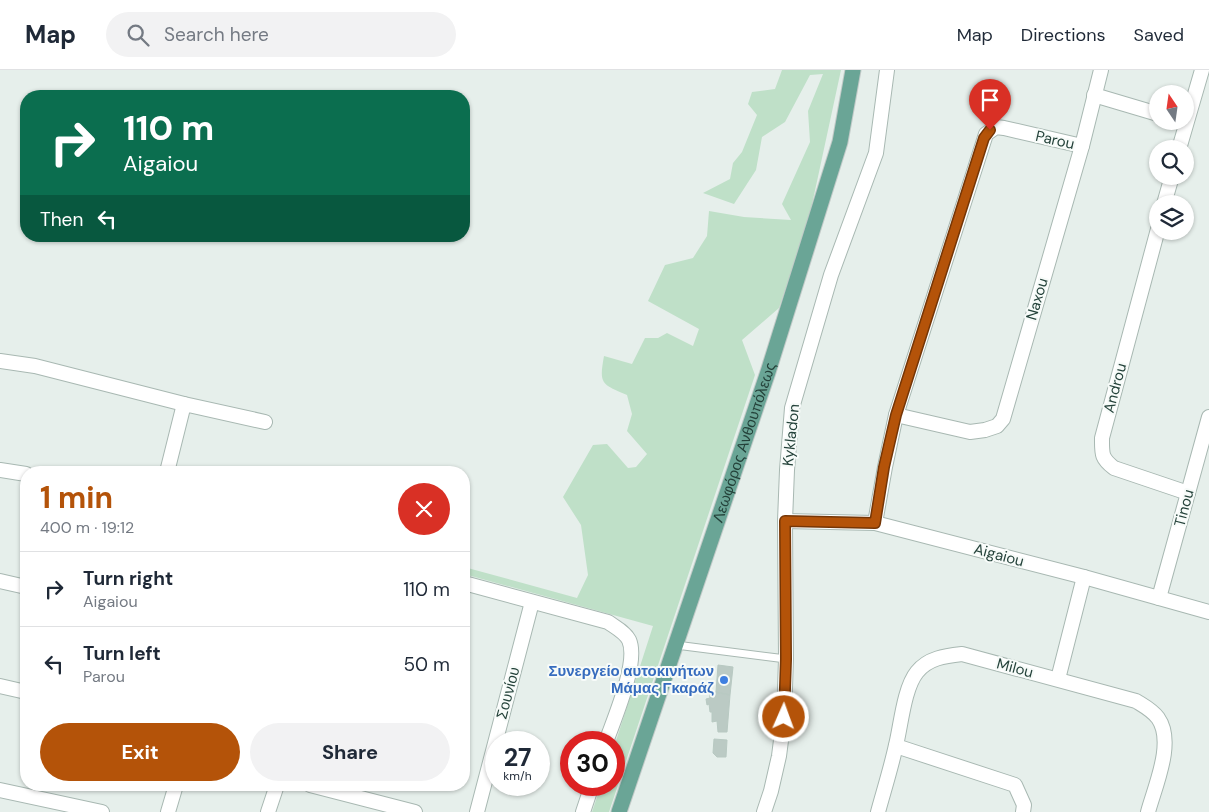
<!DOCTYPE html>
<meta charset="utf-8">
<style>
body{margin:0;font-family:"DM Sans",sans-serif;background:#f2f2f3;color:#1f2937;height:100vh;display:flex;flex-direction:column;font-size:19px;white-space:nowrap}
*{box-sizing:border-box;margin:0}
p{font-size:16px;color:#747a83}
.icon{flex:none;width:28px;height:28px;fill:none;stroke:currentColor;stroke-width:2;stroke-linecap:round;stroke-linejoin:round}
.map{position:relative;flex:1;overflow:hidden}
.sheet{position:absolute;left:20px;top:396px;width:450px;height:325px;display:flex;flex-direction:column;background:#fff;border-radius:20px;box-shadow:0 1px 4px #0004}
.sheet>*{flex:none}
.guide{position:absolute;left:20px;top:20px;width:450px;height:152px;border-radius:20px;box-shadow:0 1px 4px #0004;background:#0b6e4f;color:#fff;overflow:hidden}
.needle{width:32px;rotate:347deg}
.fabs{position:absolute;left:1149px;top:15px;display:grid;gap:10px}
.fabs a{display:grid;place-items:center;width:45px;height:45px;border-radius:50%;background:#fff;box-shadow:0 1px 4px #0004;font-size:25px}
.speed{position:absolute;left:485px;top:661px;display:flex;gap:10px;font-size:25px;font-weight:700;text-align:center}
.speed>*{display:grid;place-content:center;width:65px;height:65px;border-radius:50%;background:#fff;box-shadow:0 1px 4px #0004;line-height:1}
.speed small{font-size:12px;font-weight:400}
.speed .limit{border:8px solid #d22;background:#fff;color:#111}
.pin{position:absolute;display:grid;place-items:center;width:42px;height:42px;color:#fff;margin:-51px -21px;border-radius:50% 50% 50% 0;rotate:-45deg;box-shadow:0 0 5px #0007}
.pin .icon{rotate:45deg}
.me{position:absolute;width:55px;margin:-28px;rotate:2deg;stroke-linejoin:round;filter:drop-shadow(0 0 4px #0008)}
.turn{display:flex;align-items:center;gap:18px;height:105px;padding:0 20px;font-size:22px}
.turn .icon{width:65px;height:65px;stroke-width:2.5}
.turn b{display:block;font-size:35px;line-height:42px}
.then{display:flex;align-items:center;height:48px;padding:0 20px;background:#0003;gap:10px;font-size:19px}
.round{display:grid;place-items:center;flex:none;width:52px;height:52px;border-radius:26px;background:#f2f2f3}
.head{display:flex;align-items:center;justify-content:space-between;height:85px;padding:0 20px}
h1{font-size:30px;font-weight:700;line-height:38px;color:#b45309}
.button{display:flex;gap:10px;margin-top:auto;padding:10px 20px}
.button a{flex:1;height:58px;border-radius:30px;background:#b45309;color:#fff;font-size:20px;font-weight:700;line-height:58px;text-align:center}
.button a+a{background:#f2f2f3;color:#1f2937}
ul{padding:0;list-style:none}
li{display:flex;align-items:center;gap:15px;height:75px;padding:0 20px;border-top:1px solid #e0e1e3}
li div{flex:1}
li b{display:block;font-size:19px}
li em{font-style:normal}
header{display:flex;align-items:center;gap:30px;box-sizing:border-box;height:70px;padding:0 25px;background:#fff;border-bottom:1px solid #e0e1e3}
header strong{font-size:24px}
nav{display:flex;gap:28px;margin-inline-start:auto;font-size:18px}
.search{width:350px;height:45px;background:#f2f2f3;display:flex;align-items:center;gap:12px;box-sizing:border-box;padding:0 18px;border-radius:28px;color:#747a83;font-size:19px}
.map>svg:first-child{display:block}
.green{fill:#bfe0c8}
.building{fill:#bbcac4;stroke:#b8c9c2}
.lines{fill:none;stroke-linecap:round;stroke-linejoin:round}
.service-casing{stroke:#a8b8b2;stroke-width:9}
.minor-casing{stroke:#a8b8b2;stroke-width:16}
.primary-casing{stroke:#c2cac8;stroke-width:17}
.service{stroke:#fff;stroke-width:7}
.minor{stroke:#fff;stroke-width:14}
.primary{stroke:#6aa596;stroke-width:15}
.route-casing{stroke:#753606;stroke-width:12}
.route{stroke:#b45309;stroke-width:9}
.shop-dot{fill:#3f7fe0;stroke:#f7fbf9;stroke-width:2}
.labels{text-anchor:middle;dominant-baseline:central;stroke-width:4;stroke-linejoin:round;paint-order:stroke}
.street-label{font-size:15px;fill:#24423a;stroke:#f7fbf9}
.shop-label{font-size:15px;font-weight:bold;fill:#366cbe;stroke:#f7fbf9;text-anchor:end}
</style>
<header>
<strong>Map</strong>
<div class="search"><svg class="icon" aria-label="search" viewBox="0 0 24 24"><circle cx="10" cy="10" r="6"/><path d="M15 15l6 6"/></svg>Search here</div>
<nav><a>Map</a><a>Directions</a><a>Saved</a></nav>
</header>
<div class="map">
<svg width="1209" height="742" viewBox="0 0 1209 742">
<rect width="100%" height="100%" fill="#e6efeb"/>
<path class="green" d="M 782,0 L 841,0 L 808,153 L 779,238 L 742,270 L 755,305 L 609,742 L 592,742 L 601,715 L 614,715 L 614,677 L 653,556 L 464,504 L 464,497 L 577,528 L 588,505 L 581,455 L 563,427 L 593,375 L 607,374 L 628,398 L 636,397 L 647,384 L 627,361 L 632,344 L 627,325 C 601,314 599,314 604,286 L 632,294 L 645,268 L 658,268 L 667,263 L 693,276 L 699,259 L 648,231 L 665,195 L 693,188 L 707,166 L 709,141 L 744,147 L 791,150 L 782,134 L 810,72 L 808,41 L 823,4 L 810,5 L 785,52 L 762,67 L 756,100 L 734,134 L 703,123 L 730,109 L 733,93 L 742,82 L 757,45 L 748,34 L 752,22 L 775,19 Z"/>
<g class="building">
<path d="M 718,595 L 733,597 L 730,625 L 716,622 Z"/>
<path d="M 709,621 L 730,625 L 727,662 L 718,662 L 717,651 L 712,652 L 712,642 L 710,642 L 709,634 L 707,635 L 706,629 L 710,628 Z"/>
<path d="M 714,669 L 727,670 L 726,687 L 717,687 L 713,683 Z"/>
</g>
<g class="lines">
<g class="service-casing">
<path id="service" d="M 676,575 L 786,589"/>
</g>
<g class="minor-casing">
<g id="minor">
<path d="M 1094,25 L 1158,44"/>
<path d="M 1179,79 L 1202,0"/>
<path d="M 1164,134 L 1172,106"/>
<path d="M 1158,159 L 1102,368 C 1102,384 1101,388 1114,398 L 1188,423"/>
<path d="M 0,291 L 35,296 L 184,334"/>
<path d="M 896,345 L 970,362 L 985,360 L 997,356 L 1003,349 L 1082,76 L 1101,0"/>
<path d="M 0,400 L 26,404"/>
<path d="M 167,402 L 184,334 L 265,352"/>
<path d="M 785,451 L 875,453 L 1084,507 L 1209,542"/>
<path d="M 875,453 L 885,397 L 896,345 L 986,64 L 996,57 L 1004,58 L 1082,76"/>
<path d="M 0,511 L 26,517"/>
<path d="M 464,513 L 608,552 C 615,557 625,562 629,570 C 639,592 614,649 606,672"/>
<path d="M 1159,528 L 1209,347"/>
<path d="M 1058,609 L 1084,507"/>
<path d="M 0,616 L 26,622"/>
<path d="M 896,676 L 1015,715 L 1024,735 L 1023,742"/>
<path d="M 310,715 L 415,742"/>
<path d="M 0,720 L 102,742"/>
<path d="M 168,742 L 176,715"/>
<path d="M 268,742 L 277,715"/>
<path d="M 477,742 L 532,532"/>
<path d="M 583,742 L 592,715"/>
<path d="M 764,742 L 771,721 L 779,686 L 784,647 L 786,589 L 785,451 L 787,400 L 792,338 L 831,205 L 876,83 L 887,0"/>
<path d="M 878,742 C 884,720 891,698 896,675 C 901,655 904,618 917,602 C 928,588 945,586 962,584 L 1136,631 C 1144,636 1152,640 1158,648 C 1175,672 1155,716 1148,742"/>
</g>
</g>
<g class="primary-casing">
<g id="primary">
<path id="s1" d="M 619,742 L 768,302 L 840,72 L 853,0"/>
</g>
</g>
<use href="#service" class="service"/>
<use href="#minor" class="minor"/>
<use href="#primary" class="primary"/>
</g>
<g class="lines">
<g class="route-casing">
<path id="route" d="M 784,647 L 786,589 L 785,451 L 875,453 L 884,397 L 896,345 L 984,68 L 990,60"/>
</g>
<use href="#route" class="route"/>
</g>
<circle class="shop-dot" cx="724" cy="610" r="5"/>
<g class="labels">
<g class="street-label">
<text transform="translate(1055 70) rotate(13)">Parou</text>
<text transform="translate(1037 229) rotate(-74)">Naxou</text>
<text transform="translate(1115 318) rotate(-75)">Androu</text>
<text transform="translate(791 365) rotate(-84)">Kykladon</text>
<text stroke="none"><textPath href="#s1" startOffset="390">Λεωφόρος Ανθουπόλεως</textPath></text>
<text transform="translate(1184 438) rotate(-75)">Tinou</text>
<text transform="translate(999 485) rotate(15)">Aigaiou</text>
<text transform="translate(1015 598) rotate(15)">Milou</text>
<text transform="translate(508 623) rotate(-75)">Σουνίου</text>
</g>
<g class="shop-label">
<text x="714" y="601">Συνεργείο αυτοκινήτων<tspan x="714" dy="17">Μάμας Γκαράζ</tspan></text>
</g>
</g>
</svg>
<div class="fabs">
<a><svg class="needle" viewBox="-14 -14 28 28"><path d="M0-13l5 13h-10z" fill="#e53935"/><path d="M0 13l5-13h-10z" fill="#747a83"/></svg></a>
<a><svg class="icon" aria-label="search" viewBox="0 0 24 24"><circle cx="10" cy="10" r="6"/><path d="M15 15l6 6"/></svg></a>
<a><svg class="icon" aria-label="layers" viewBox="0 0 24 24"><path d="M12 4l9 5-9 5-9-5zM3 14l9 5 9-5"/></svg></a>
</div>
<div class="speed"><div>27<small>km/h</small></div><div class="limit">30</div></div>
<div class="pin" style="left:990px;top:60px;background:#d93025"><svg class="icon" aria-label="arrive" viewBox="0 0 24 24"><path d="M6 21V4h12l-3 4 3 4H6"/></svg></div>
<svg class="me" style="left:784px;top:647px" viewBox="-20 -20 40 40"><circle r="17" fill="#b45309" stroke="#fff" stroke-width="3"/><path d="M0-11L8 9 0 5-8 9z" fill="#fff"/></svg>
<div class="guide">
<div class="turn"><svg class="icon" aria-label="right" viewBox="0 0 24 24"><path d="M7 20v-9h11M14 6l5 5-5 5"/></svg><div><b>110 m</b>Aigaiou</div></div>
<div class="then">Then<svg class="icon" aria-label="left" viewBox="0 0 24 24"><path d="M17 20v-9H6M10 6l-5 5 5 5"/></svg></div>
</div>
<section class="sheet">
<div class="head"><div><h1>1 min</h1><p>400 m · 19:12</p></div><a class="round" style="background:#d93025;color:#fff"><svg class="icon" aria-label="close" viewBox="0 0 24 24"><path d="M6 6l12 12M18 6L6 18"/></svg></a></div>
<ul>
<li><svg class="icon" aria-label="right" viewBox="0 0 24 24"><path d="M7 20v-9h11M14 6l5 5-5 5"/></svg><div><b>Turn right</b><p>Aigaiou</p></div><em>110 m</em></li>
<li><svg class="icon" aria-label="left" viewBox="0 0 24 24"><path d="M17 20v-9H6M10 6l-5 5 5 5"/></svg><div><b>Turn left</b><p>Parou</p></div><em>50 m</em></li>
</ul>
<div class="button"><a>Exit</a><a>Share</a></div>
</section>
</div>
